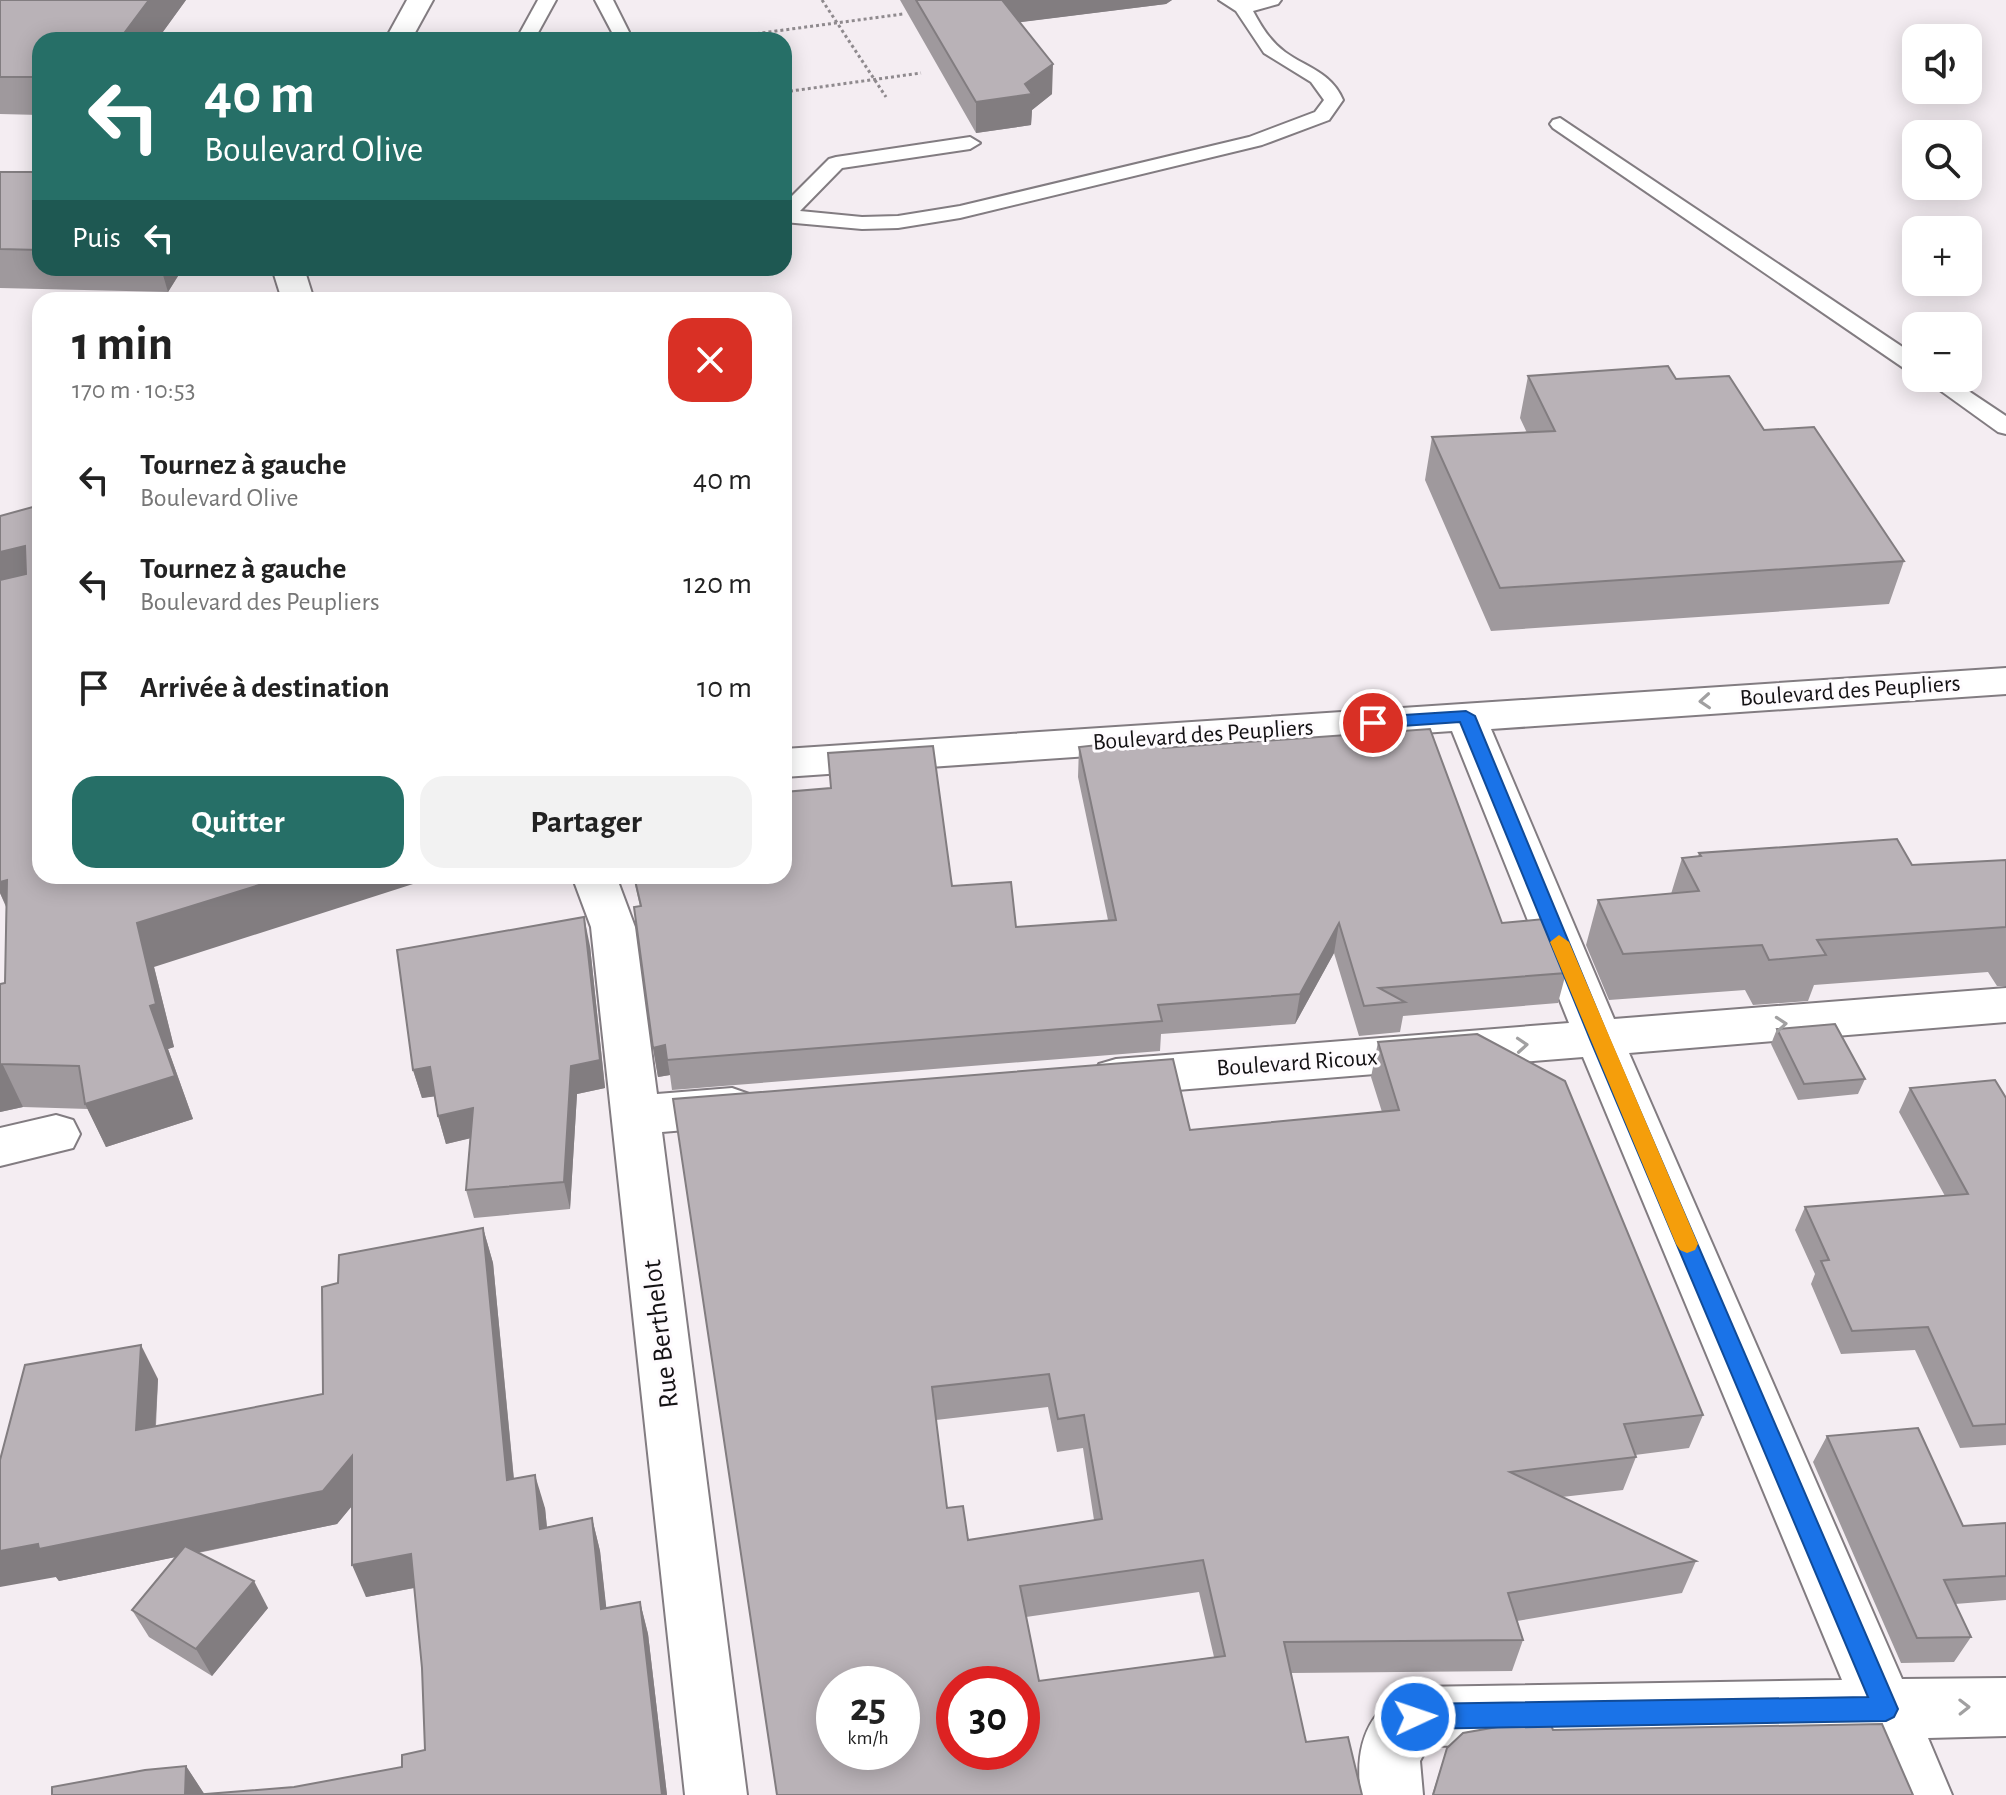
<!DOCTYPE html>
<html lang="fr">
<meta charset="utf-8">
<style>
body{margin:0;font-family:"Alegreya Sans",sans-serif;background:#f2f2f2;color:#222;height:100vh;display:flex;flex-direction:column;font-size:30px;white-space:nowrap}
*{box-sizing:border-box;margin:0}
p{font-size:26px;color:#767676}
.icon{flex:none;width:44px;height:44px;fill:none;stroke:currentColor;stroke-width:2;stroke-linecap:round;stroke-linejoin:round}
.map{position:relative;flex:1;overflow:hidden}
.sheet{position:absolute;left:32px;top:292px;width:760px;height:592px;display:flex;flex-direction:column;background:#fff;border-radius:24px;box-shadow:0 4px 20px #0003}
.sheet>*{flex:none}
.guide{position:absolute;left:32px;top:32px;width:760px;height:244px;border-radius:24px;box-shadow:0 4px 20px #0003;background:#266f67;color:#fff;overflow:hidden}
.buttons{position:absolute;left:1902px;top:24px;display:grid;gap:16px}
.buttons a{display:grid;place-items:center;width:80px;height:80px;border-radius:16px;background:#fff;box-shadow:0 4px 20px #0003;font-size:40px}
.speed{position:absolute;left:816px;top:1666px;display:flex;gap:16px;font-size:40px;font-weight:700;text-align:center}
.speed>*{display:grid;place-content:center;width:104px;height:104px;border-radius:50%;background:#fff;box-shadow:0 4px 20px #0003;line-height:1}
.speed small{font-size:20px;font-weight:400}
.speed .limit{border:12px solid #d22;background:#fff;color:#111}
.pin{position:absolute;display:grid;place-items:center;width:68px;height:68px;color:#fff;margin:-34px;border:4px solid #fff;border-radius:50%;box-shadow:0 2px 8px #0007}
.me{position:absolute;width:88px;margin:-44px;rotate:87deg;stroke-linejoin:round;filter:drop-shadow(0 0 6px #0008)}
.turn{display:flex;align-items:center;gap:28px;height:168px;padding:0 40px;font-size:36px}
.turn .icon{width:104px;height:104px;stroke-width:2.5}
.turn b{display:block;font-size:56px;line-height:68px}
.then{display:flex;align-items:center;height:76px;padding:0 40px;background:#0003;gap:16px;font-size:30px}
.round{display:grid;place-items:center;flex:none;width:84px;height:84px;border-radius:24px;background:#f2f2f2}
.headline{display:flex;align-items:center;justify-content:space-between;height:136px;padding:0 40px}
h1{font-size:48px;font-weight:600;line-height:60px}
.primary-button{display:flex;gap:16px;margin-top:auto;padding:16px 40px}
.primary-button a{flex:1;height:92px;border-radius:24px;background:#266f67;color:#fff;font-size:32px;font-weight:600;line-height:92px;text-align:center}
.primary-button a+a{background:#f2f2f2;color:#222}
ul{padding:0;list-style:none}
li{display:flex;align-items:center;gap:24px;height:104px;padding:0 40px}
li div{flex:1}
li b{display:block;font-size:30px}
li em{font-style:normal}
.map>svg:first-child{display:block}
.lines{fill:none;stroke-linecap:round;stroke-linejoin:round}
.service-casing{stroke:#827c81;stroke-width:4}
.minor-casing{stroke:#827c81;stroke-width:4}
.path{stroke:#8f8a8e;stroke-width:3;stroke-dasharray:3 3;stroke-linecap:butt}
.service{fill:#fff;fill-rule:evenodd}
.minor{fill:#fff;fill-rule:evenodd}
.wall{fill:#9f999d;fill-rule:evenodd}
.shaded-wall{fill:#827d80}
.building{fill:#b9b2b7;stroke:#827d80;stroke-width:2;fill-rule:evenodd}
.oneway{stroke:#a1a0a1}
.route{fill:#1a73e8;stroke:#114b97;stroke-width:2}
.slow{fill:#f59e0b}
.labels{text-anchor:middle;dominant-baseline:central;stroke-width:6;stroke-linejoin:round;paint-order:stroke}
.street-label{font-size:24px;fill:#141214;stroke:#fefbfe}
.near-street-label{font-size:28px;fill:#141214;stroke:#fefbfe}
</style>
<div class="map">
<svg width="2006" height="1795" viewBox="0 0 2006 1795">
<rect width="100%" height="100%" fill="#f4edf2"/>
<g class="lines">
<g class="service-casing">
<g id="service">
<path d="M 538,0 L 556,0 L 534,40 L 516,40 Z"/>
<path d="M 595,0 L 613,0 L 629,32 L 626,36 L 614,36 Z"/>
<path d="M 1219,0 L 1281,0 L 1278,4 L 1253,11 C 1261,26 1270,41 1285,52 C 1307,68 1331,72 1343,100 L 1329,120 L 1262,145 L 960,218 L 898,228 L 862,229 L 784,222 L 784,204 L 829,159 L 836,157 L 970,137 L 980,143 L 970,149 L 842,168 L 800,211 L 862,217 L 898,216 L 960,206 L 1249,137 L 1315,112 L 1324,100 L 1311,82 L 1264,53 L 1236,11 Z"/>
<path d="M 1560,118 L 1916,356 L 1916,373 L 1908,371 L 1553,128 L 1550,124 L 1553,120 Z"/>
<path d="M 1923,378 L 1949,378 L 2006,416 L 2006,434 L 1998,432 Z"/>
</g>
</g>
<g class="minor-casing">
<g id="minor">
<path d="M 407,0 L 433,0 L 411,40 L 385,40 Z"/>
<path d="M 272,268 L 304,268 L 314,300 L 282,300 Z"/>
<path d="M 2006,668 L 2006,694 L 1491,729 L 1614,1019 L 2006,988 L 2006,1022 L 1629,1053 L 1902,1679 L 2006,1678 L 2006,1736 L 1928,1738 L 1952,1795 L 1890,1795 L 1866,1739 L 1428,1746 L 1420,1761 L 1423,1795 L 1361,1795 C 1354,1746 1367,1707 1415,1687 L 1842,1680 L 1583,1057 L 1116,1095 L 1099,1090 L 1092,1077 L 1099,1064 L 1116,1059 L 1569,1023 L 1452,731 L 784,777 L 784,749 Z"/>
<path d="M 572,876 L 616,876 L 635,927 L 657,1094 L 732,1088 L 749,1094 L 756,1107 L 749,1120 L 732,1126 L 662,1132 L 747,1795 L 685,1795 L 591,927 Z"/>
<path d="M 56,1115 L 73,1120 L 80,1134 L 73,1148 L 0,1166 L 0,1128 Z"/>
</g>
</g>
<g class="path">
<path d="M 822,0 L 886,97"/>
<path d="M 709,40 L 903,14"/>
<path d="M 784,92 L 921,73"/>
</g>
<use href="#service" class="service"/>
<use href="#minor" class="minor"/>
</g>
<g class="wall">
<path d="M 0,0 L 186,0 L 157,40 L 40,40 L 40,115 L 0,114 Z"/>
<path d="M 900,0 L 1172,0 L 1166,4 L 1020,22 L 1052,94 L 1032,110 L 1031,125 L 976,133 Z"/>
<path d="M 0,172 L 40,172 L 40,268 L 183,268 L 168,292 L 0,288 Z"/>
<path d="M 1528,376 L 1676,379 L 1764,430 L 1904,561 L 1889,604 L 1491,631 L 1425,480 L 1432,437 L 1527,433 L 1520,418 Z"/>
<path d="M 0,516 L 154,967 L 174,1047 L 168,1049 L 193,1119 L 106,1147 L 88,1109 L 23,1107 L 0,1112 L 5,983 L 6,907 L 0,893 Z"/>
<path d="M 1079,747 L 1163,748 L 1502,923 L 1566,973 L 1558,1003 L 1403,1016 L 1400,1032 L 1359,1036 L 1334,953 L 1295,1024 L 1161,1034 L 1160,1051 L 672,1090 L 670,1075 L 658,1077 L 653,1048 L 640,906 L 633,876 L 784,876 L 952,886 L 1016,927 L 1108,920 L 1078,777 Z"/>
<path d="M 1699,853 L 1912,865 L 2006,860 L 2006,986 L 1997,986 L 1988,972 L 1814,985 L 1808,1001 L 1753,1005 L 1745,990 L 1609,1000 L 1586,945 L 1598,900 L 1671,894 L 1682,858 L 1698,857 Z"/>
<path d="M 590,946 L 605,1088 L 577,1094 L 570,1209 L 474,1218 L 466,1190 L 470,1138 L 446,1144 L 438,1116 L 434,1096 L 422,1098 L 413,1070 Z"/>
<path d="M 1777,1029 L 1865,1079 L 1858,1094 L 1798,1100 L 1771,1044 Z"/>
<path d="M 1378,1042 L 1703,1415 L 1689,1448 L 1635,1455 L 1636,1457 L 1623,1490 L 1562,1497 L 1696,1561 L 1682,1593 L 1517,1621 L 1523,1640 L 1512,1671 L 1291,1673 L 1306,1742 L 777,1795 L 673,1099 L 1190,1130 L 1382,1112 L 1371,1077 ZM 1048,1407 L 1057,1452 L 1083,1448 L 1094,1520 L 968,1540 L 947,1508 L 936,1420 ZM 1199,1592 L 1214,1657 L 1039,1681 L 1026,1617 Z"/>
<path d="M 1910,1088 L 2006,1098 L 2006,1445 L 1960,1448 L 1915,1350 L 1841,1354 L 1811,1284 L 1815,1274 L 1795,1230 L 1805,1207 L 1945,1196 L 1899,1112 Z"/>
<path d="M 483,1228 L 493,1263 L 514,1479 L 545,1508 L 547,1527 L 592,1518 L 600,1551 L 606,1608 L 640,1602 L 648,1634 L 667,1795 L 52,1795 L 186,1766 L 204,1794 L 294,1787 L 402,1767 L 425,1750 L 422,1668 L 414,1588 L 366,1597 L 352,1506 L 337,1524 L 198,1553 L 268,1608 L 212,1676 L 149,1637 L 132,1610 L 175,1557 L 59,1581 L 56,1577 L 158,1379 L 156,1426 L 323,1394 L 338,1283 Z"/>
<path d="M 1827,1436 L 1963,1526 L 2006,1523 L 2006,1600 L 1955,1604 L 1971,1637 L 1954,1662 L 1901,1663 L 1813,1462 Z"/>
<path d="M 1553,1730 L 1913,1795 L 1432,1795 L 1447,1748 Z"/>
</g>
<g class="shaded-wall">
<path d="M 149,0 L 186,0 L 157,40 L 119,40 Z"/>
<path d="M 998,0 L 1172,0 L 1166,4 L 998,25 Z"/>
<path d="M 1053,64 L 1052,94 L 1032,110 L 1031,125 L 976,133 L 976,102 L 1025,84 Z"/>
<path d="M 161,268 L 183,268 L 168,292 Z"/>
<path d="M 25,546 L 40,584 L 0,599 L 0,552 Z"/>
<path d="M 288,876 L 438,876 L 154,967 L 174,1047 L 168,1049 L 193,1119 L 106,1147 L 85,1104 L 137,923 Z"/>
<path d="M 7,880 L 16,927 L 0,893 L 0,882 Z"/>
<path d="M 584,917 L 590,946 L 605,1088 L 577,1094 L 570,1209 L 564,1182 L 571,1066 Z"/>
<path d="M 1339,923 L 1334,953 L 1295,1024 L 1300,994 Z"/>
<path d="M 665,1045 L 670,1075 L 658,1077 L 653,1048 Z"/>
<path d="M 2,1063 L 23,1107 L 0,1112 L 0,1064 Z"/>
<path d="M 430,1067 L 438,1096 L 422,1098 L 413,1070 Z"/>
<path d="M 473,1108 L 480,1136 L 446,1144 L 438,1116 Z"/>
<path d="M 483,1228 L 493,1263 L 517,1513 L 507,1480 Z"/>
<path d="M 141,1345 L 158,1379 L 153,1464 L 136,1430 Z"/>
<path d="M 352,1456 L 365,1490 L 337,1524 L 59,1581 L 56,1577 L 0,1587 L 0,1551 Z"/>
<path d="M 535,1475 L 545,1508 L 550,1561 L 540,1529 Z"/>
<path d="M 592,1518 L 600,1551 L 610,1641 L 601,1609 Z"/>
<path d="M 411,1554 L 424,1586 L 366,1597 L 352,1565 Z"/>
<path d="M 254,1581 L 268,1608 L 212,1676 L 196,1649 Z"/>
<path d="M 640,1602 L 648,1634 L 667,1795 L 662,1795 Z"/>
<path d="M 186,1766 L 205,1795 L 185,1795 Z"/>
</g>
<g class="building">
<path d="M 0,0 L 149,0 L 119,40 L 40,40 L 40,77 L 0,77 Z"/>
<path d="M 916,0 L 1002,0 L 1053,64 L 1025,84 L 1032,94 L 976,102 Z"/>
<path d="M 0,172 L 40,172 L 40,250 L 0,249 Z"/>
<path d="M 1668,366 L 1676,379 L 1729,376 L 1764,430 L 1814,427 L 1904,561 L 1500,588 L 1432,437 L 1555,431 L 1528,376 Z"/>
<path d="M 40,505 L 40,876 L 288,876 L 137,923 L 156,1004 L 150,1006 L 175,1076 L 85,1104 L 79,1066 L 0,1064 L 0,984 L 5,983 L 7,880 L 0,882 L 0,580 L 26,574 L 25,546 L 0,552 L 0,516 Z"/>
<path d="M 1430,729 L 1502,923 L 1544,919 L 1566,973 L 1379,988 L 1405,1002 L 1364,1006 L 1339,923 L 1300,994 L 1158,1005 L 1162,1021 L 667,1060 L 665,1045 L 653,1048 L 634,907 L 641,906 L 634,876 L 784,876 L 784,792 L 831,788 L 828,753 L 933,746 L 952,886 L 1011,882 L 1016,927 L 1116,920 L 1079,747 L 1160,738 L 1163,748 Z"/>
<path d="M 1897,839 L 1912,865 L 2006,860 L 2006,927 L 1817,940 L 1826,955 L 1769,960 L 1762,945 L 1623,954 L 1598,900 L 1699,891 L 1682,858 L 1701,856 L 1699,853 Z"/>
<path d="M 584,917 L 600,1060 L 571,1066 L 564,1182 L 466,1190 L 473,1108 L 438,1116 L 430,1067 L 413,1070 L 397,950 Z"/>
<path d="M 1835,1024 L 1865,1079 L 1804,1084 L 1777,1029 Z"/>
<path d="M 1477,1034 L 1565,1081 L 1703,1415 L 1624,1424 L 1636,1457 L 1510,1472 L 1696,1561 L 1508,1593 L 1523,1640 L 1284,1642 L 1306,1742 L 1348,1737 L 1362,1795 L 777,1795 L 673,1099 L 1173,1059 L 1190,1130 L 1399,1110 L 1378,1042 ZM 1049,1374 L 1058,1419 L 1084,1415 L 1102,1519 L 968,1540 L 963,1506 L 947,1508 L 932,1387 ZM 1203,1560 L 1225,1656 L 1039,1681 L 1020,1586 ZM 834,1684 L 902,1684 L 902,1752 L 834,1752 ZM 954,1684 L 1022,1684 L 1022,1752 L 954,1752 Z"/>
<path d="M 1995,1080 L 2006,1098 L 2006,1424 L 1973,1426 L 1928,1327 L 1852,1331 L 1821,1261 L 1829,1260 L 1805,1207 L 1968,1194 L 1910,1088 Z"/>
<path d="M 483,1228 L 507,1480 L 535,1475 L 540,1529 L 592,1518 L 601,1609 L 640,1602 L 662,1795 L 193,1795 L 294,1787 L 402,1767 L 402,1755 L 425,1750 L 422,1668 L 411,1554 L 352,1565 L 352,1456 L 323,1491 L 39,1549 L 38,1544 L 0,1551 L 0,1460 L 25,1365 L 141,1345 L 136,1430 L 323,1394 L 322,1287 L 338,1283 L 339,1255 Z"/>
<path d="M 1918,1428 L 1963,1526 L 2006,1523 L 2006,1576 L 1944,1580 L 1971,1637 L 1917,1638 L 1827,1436 Z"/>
<path d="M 185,1546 L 254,1581 L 196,1649 L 132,1610 Z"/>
<path d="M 1548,1718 L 1553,1730 L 1882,1724 L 1913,1795 L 1433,1795 L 1447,1748 L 1463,1733 Z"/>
<path d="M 186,1766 L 185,1795 L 52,1795 L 52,1787 L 145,1770 Z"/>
</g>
<defs><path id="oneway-chevron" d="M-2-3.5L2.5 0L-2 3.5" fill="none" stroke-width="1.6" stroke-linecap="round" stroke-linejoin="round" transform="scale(2)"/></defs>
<g class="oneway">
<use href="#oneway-chevron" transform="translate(1705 701) rotate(176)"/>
<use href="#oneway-chevron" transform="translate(1781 1024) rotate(-5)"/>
<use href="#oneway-chevron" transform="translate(1522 1045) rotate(-4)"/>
<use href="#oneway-chevron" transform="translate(1964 1707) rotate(-1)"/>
</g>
<path class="route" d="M 1466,711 L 1475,716 L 1609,1039 L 1898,1709 L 1894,1717 L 1886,1721 L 1415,1729 L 1406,1725 L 1402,1717 L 1406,1708 L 1415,1704 L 1868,1697 L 1590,1039 L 1460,722 L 1373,728 L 1365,723 L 1373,717 Z"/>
<path class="slow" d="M 1559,935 L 1569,942 L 1698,1244 L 1695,1250 L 1687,1253 L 1680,1250 L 1676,1244 L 1550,942 Z"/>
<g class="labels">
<g class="street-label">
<text transform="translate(1850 691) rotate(-4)">Boulevard des Peupliers</text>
<text transform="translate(1203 735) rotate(-4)">Boulevard des Peupliers</text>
<text transform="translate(1297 1063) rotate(-4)">Boulevard Ricoux</text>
</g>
<g class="near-street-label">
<text transform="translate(661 1334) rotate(-97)">Rue Berthelot</text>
</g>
</g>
</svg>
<div class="buttons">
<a><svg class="icon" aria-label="sound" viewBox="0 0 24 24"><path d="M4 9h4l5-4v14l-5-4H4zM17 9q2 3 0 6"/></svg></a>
<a><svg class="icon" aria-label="search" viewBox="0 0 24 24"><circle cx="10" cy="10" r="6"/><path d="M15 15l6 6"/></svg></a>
<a>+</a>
<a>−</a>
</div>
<div class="speed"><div>25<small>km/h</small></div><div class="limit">30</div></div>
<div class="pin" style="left:1373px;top:723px;background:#d93025"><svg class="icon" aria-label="arrive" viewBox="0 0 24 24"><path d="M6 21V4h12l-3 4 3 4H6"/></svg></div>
<svg class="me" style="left:1415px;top:1717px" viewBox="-20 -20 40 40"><circle r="17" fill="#1a73e8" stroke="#fff" stroke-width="3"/><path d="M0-11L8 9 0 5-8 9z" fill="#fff"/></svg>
<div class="guide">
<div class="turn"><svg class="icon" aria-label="left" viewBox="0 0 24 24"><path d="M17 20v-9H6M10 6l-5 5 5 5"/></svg><div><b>40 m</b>Boulevard Olive</div></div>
<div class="then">Puis<svg class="icon" aria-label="left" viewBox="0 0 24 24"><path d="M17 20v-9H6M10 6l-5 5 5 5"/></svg></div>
</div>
<section class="sheet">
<div class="headline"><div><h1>1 min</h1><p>170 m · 10:53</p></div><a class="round" style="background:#d93025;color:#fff"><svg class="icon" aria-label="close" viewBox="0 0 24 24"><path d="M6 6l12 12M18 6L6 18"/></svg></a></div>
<ul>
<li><svg class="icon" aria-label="left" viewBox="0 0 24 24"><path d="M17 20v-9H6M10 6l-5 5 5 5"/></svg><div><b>Tournez à gauche</b><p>Boulevard Olive</p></div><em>40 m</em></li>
<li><svg class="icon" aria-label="left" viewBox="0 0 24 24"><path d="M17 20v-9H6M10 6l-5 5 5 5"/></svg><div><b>Tournez à gauche</b><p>Boulevard des Peupliers</p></div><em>120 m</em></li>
<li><svg class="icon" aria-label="arrive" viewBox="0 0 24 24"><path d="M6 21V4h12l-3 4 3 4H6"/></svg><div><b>Arrivée à destination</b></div><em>10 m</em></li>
</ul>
<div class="primary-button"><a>Quitter</a><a>Partager</a></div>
</section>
</div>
